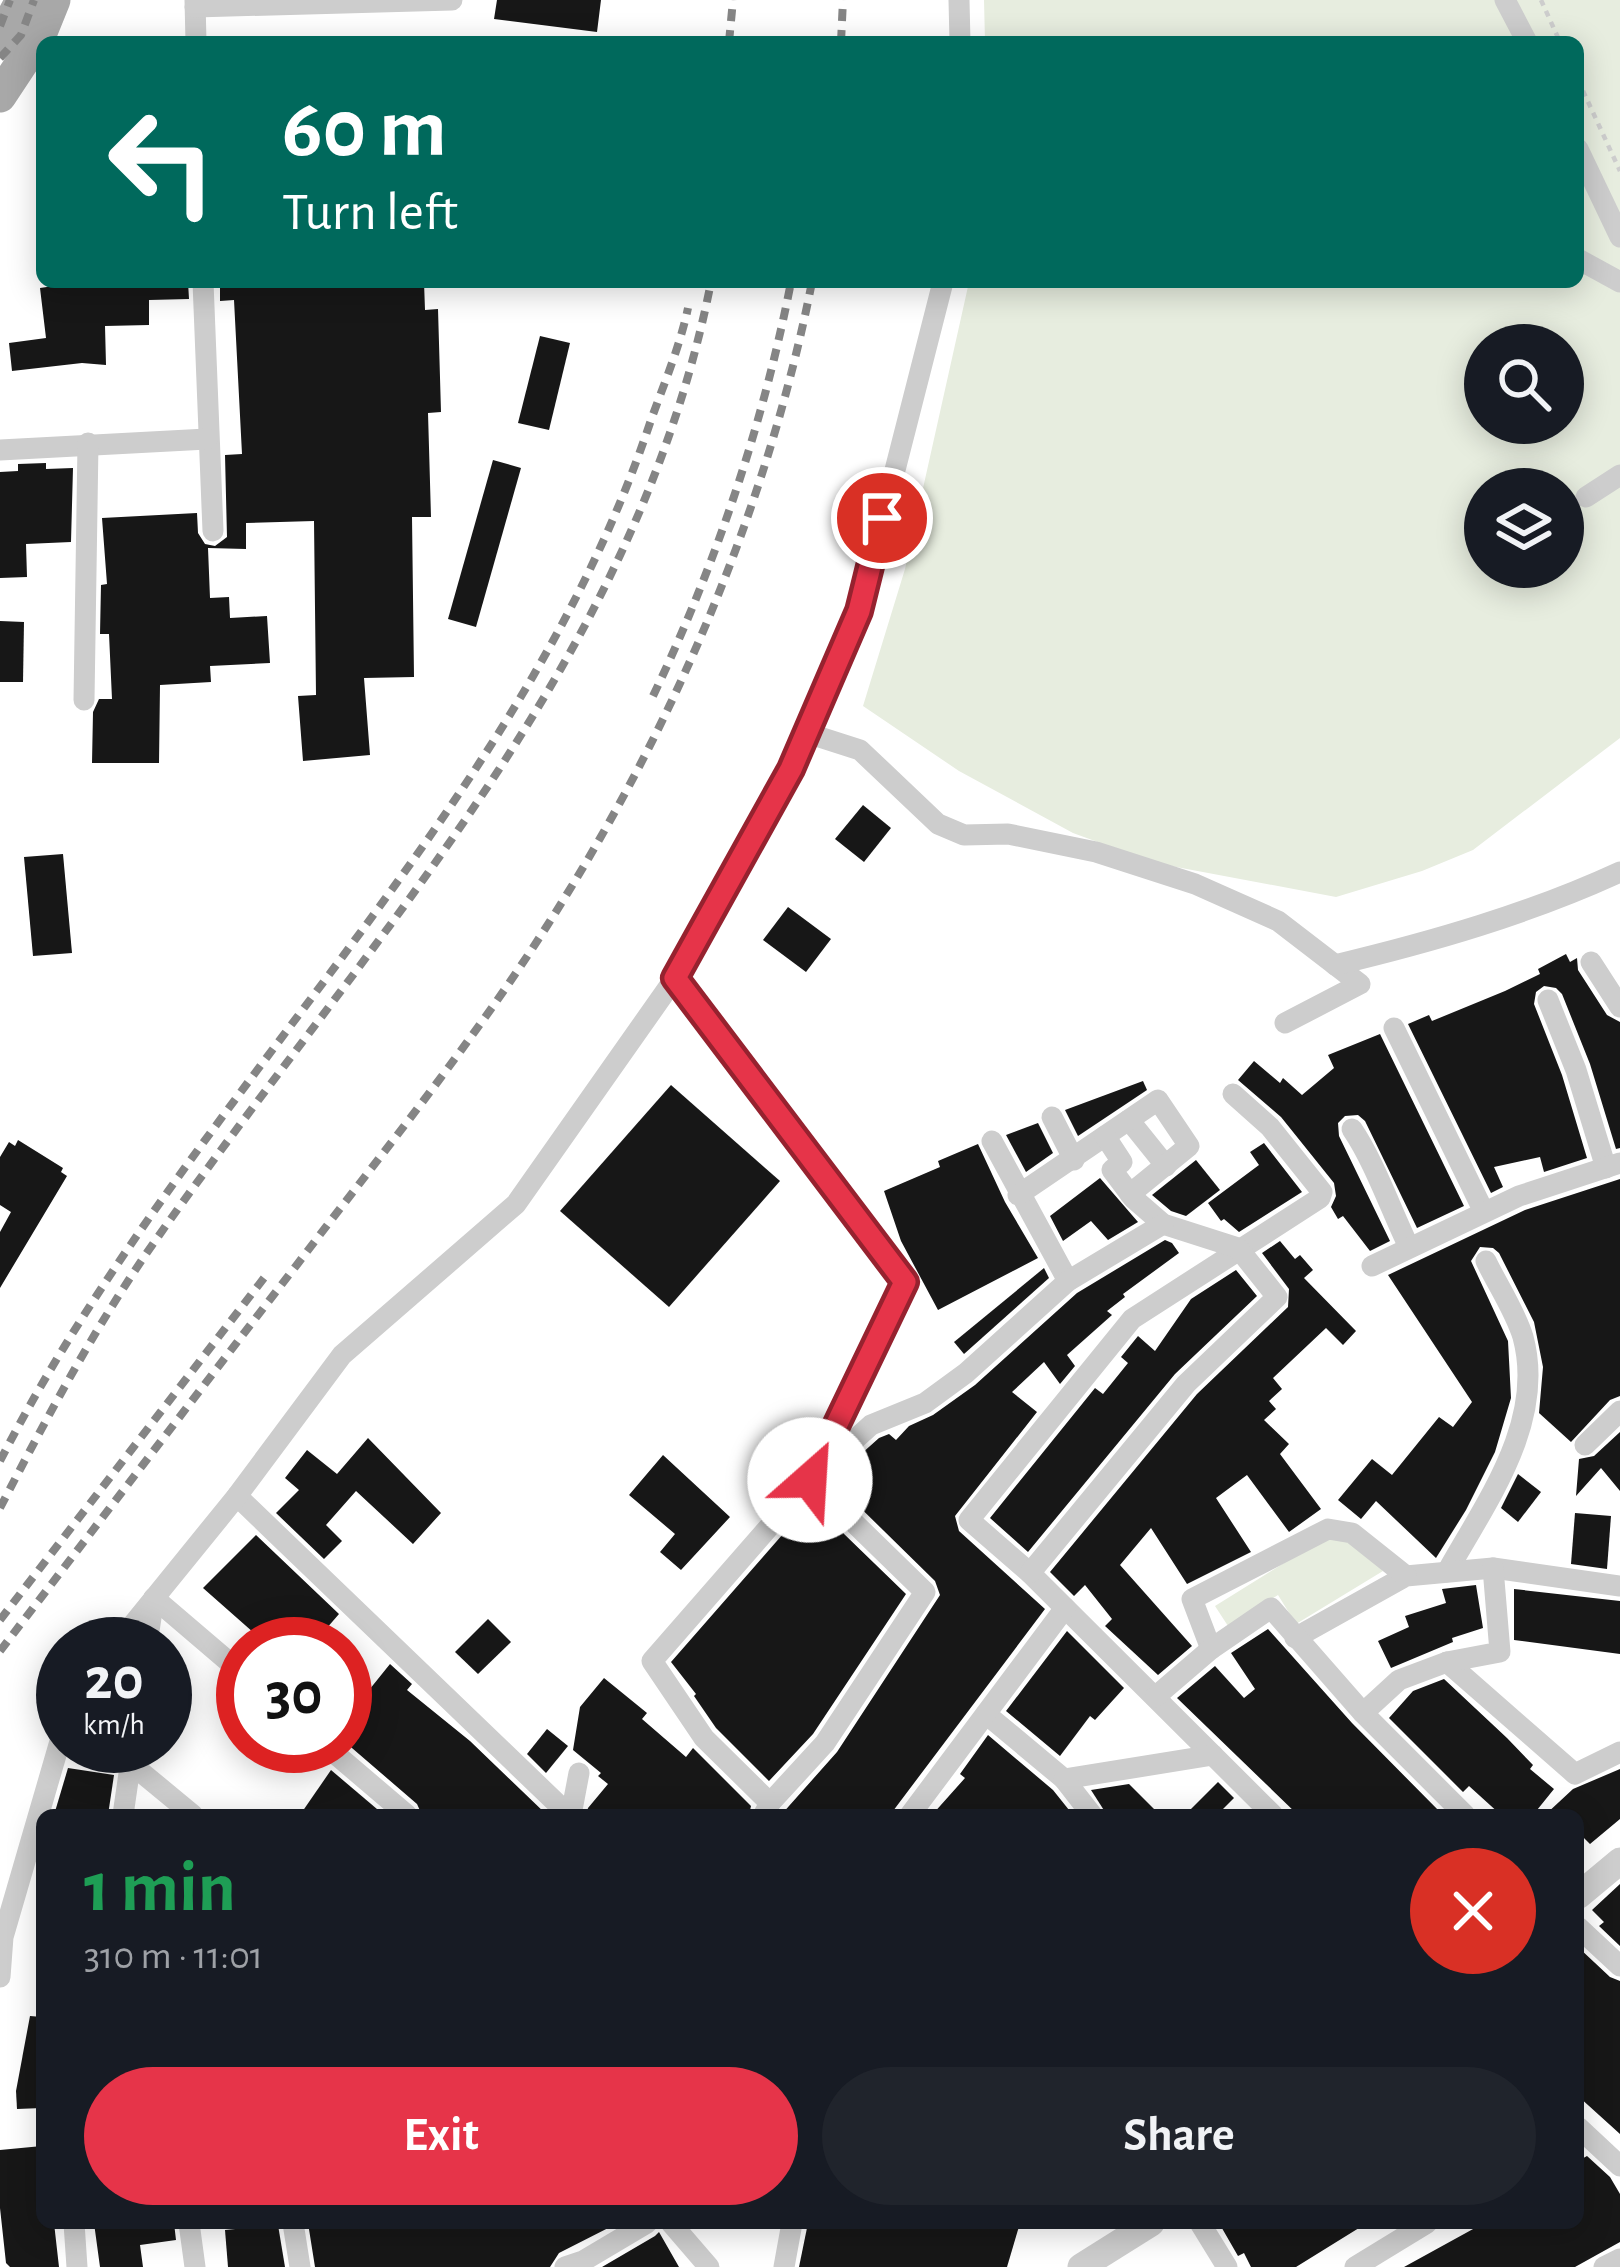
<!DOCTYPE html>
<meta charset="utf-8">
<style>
body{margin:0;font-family:"Alegreya Sans",sans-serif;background:#20242c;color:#f1f3f6;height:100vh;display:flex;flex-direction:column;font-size:45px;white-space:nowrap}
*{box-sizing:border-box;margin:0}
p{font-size:39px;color:#9ea1a6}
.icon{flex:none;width:66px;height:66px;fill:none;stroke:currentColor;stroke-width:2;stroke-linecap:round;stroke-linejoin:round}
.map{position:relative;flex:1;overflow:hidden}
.details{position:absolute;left:36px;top:1809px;width:1548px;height:420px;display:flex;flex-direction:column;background:#171b24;border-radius:18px;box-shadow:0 6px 30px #0003}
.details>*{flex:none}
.banner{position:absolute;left:36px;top:36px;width:1548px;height:252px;border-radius:18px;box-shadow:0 6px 30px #0003;background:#00695c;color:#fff;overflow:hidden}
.controls{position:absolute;left:1464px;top:324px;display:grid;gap:24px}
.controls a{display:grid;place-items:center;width:120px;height:120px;border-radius:50%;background:#171b24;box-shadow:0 6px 30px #0003;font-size:60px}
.speed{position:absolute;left:36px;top:1617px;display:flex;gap:24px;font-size:60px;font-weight:700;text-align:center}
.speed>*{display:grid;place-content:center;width:156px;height:156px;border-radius:50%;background:#171b24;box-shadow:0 6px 30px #0003;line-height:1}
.speed small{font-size:30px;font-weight:400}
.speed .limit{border:18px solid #d22;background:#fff;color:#111}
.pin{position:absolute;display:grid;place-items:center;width:102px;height:102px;color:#fff;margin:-51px;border:6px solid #fff;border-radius:50%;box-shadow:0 3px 12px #0007}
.me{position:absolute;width:132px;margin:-66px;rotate:26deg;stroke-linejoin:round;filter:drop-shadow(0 0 9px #0008)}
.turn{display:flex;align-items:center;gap:42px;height:252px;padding:0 48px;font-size:54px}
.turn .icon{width:156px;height:156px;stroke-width:2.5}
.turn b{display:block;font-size:84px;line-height:102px}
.round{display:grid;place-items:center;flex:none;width:126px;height:126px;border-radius:63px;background:#20242c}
.head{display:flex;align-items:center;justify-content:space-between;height:204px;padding:0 48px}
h1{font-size:72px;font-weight:600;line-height:90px;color:#1e9e55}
.primary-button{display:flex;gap:24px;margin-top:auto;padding:24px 48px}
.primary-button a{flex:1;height:138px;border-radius:72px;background:#e63449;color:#fff;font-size:48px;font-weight:600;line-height:138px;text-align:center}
.primary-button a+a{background:#20242c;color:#f1f3f6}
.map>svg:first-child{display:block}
.green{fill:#e7eddf;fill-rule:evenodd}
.building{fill:#171717}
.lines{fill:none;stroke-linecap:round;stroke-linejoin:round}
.path{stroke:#cdcdcd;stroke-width:4.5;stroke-dasharray:6 6;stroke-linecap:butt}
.minor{stroke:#cdcdcd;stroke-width:21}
.tertiary{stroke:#cdcdcd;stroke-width:27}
.primary{stroke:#a8a8a8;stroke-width:33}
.rail{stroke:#858585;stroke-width:8;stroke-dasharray:12 9;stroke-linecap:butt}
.route-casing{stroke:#96222f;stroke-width:30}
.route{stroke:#e63449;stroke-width:21}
</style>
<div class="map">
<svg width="1620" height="2267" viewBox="0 0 1620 2267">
<rect width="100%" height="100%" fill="#fff"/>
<g class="green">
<path d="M 984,0 L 1620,0 L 1620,738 L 1473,850 L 1422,871 L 1336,897 L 1155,863 L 1073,833 L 959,771 L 863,706 L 905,569 L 969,282 L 1578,282 L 1578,42 L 985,42 ZM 1485,345 L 1563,345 L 1563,423 L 1485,423 ZM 1485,489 L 1563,489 L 1563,567 L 1485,567 Z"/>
<path d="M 1326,1537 L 1352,1540 L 1383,1571 L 1296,1624 L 1278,1595 L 1228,1626 L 1215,1606 Z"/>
</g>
<g class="building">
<path d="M 497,0 L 601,0 L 597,32 L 494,19 Z"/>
<path d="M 81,282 L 188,282 L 189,299 L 149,300 L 149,325 L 105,326 L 106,365 L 82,363 L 12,371 L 9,343 L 46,338 L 40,288 Z"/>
<path d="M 220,282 L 424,282 L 425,310 L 438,309 L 441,412 L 428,413 L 431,517 L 412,517 L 414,677 L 364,678 L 370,755 L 303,761 L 298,696 L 316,695 L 314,521 L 246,523 L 246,549 L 208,548 L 210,598 L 229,597 L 230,618 L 267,616 L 270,663 L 210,666 L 211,682 L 160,685 L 159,763 L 92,763 L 93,712 L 99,699 L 112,699 L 109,634 L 100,634 L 101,585 L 107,584 L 102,518 L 197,513 L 198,533 L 205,544 L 215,546 L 227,537 L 225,455 L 242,454 L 234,300 L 220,301 Z"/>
<path d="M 540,336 L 570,343 L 549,430 L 518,423 Z"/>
<path d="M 493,460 L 521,468 L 476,627 L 448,619 Z"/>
<path d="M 46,463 L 46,469 L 73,468 L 71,542 L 26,544 L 27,577 L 0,578 L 0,472 L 18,471 L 18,464 Z"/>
<path d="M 0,621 L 24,622 L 23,682 L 0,682 Z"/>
<path d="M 863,805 L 891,828 L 864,862 L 835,839 Z"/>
<path d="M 63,854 L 72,953 L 33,956 L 24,857 Z"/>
<path d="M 788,907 L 831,939 L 806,972 L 763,940 Z"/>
<path d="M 1566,954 L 1570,962 L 1577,958 L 1578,970 L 1607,1015 L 1620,1022 L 1620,1148 L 1616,1149 L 1590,1064 L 1562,994 L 1556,988 L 1544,986 L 1536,992 L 1534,1004 L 1562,1075 L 1587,1158 L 1544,1172 L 1540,1157 L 1494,1167 L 1503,1187 L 1491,1193 L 1408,1024 L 1429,1015 L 1432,1021 L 1505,991 L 1540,974 L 1538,969 Z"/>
<path d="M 1380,1034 L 1464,1206 L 1417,1228 L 1365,1121 L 1358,1115 L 1345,1116 L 1338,1123 L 1339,1136 L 1390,1241 L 1370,1251 L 1343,1216 L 1338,1219 L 1331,1207 L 1336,1196 L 1334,1183 L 1281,1117 L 1238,1080 L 1254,1061 L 1280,1083 L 1283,1078 L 1302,1095 L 1334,1068 L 1328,1055 Z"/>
<path d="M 1143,1081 L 1147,1090 L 1078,1136 L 1065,1110 Z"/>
<path d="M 671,1085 L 780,1181 L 669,1307 L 560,1211 Z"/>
<path d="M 1038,1123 L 1053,1153 L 1026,1172 L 1006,1135 Z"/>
<path d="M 18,1140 L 63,1168 L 61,1172 L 67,1176 L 0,1288 L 0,1232 L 11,1212 L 0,1205 L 0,1157 L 9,1142 L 15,1146 Z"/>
<path d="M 1264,1143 L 1302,1192 L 1239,1232 L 1224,1219 L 1221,1221 L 1208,1203 L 1259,1165 L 1250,1152 Z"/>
<path d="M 978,1144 L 1005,1202 L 1038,1258 L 938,1310 L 901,1241 L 884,1191 L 940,1167 L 938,1161 Z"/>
<path d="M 1196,1160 L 1220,1190 L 1186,1216 L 1171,1211 L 1152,1195 Z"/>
<path d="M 1100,1178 L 1138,1222 L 1108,1240 L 1091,1221 L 1063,1241 L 1050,1216 Z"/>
<path d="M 1620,1179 L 1620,1396 L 1610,1400 L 1571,1442 L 1539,1413 L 1543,1367 L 1534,1322 L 1499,1253 L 1493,1248 L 1480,1247 L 1471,1261 L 1508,1341 L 1511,1398 L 1495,1452 L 1466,1510 L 1436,1558 L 1376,1501 L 1361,1519 L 1338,1500 L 1372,1459 L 1392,1475 L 1439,1417 L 1453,1427 L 1472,1402 L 1388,1275 L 1525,1210 Z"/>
<path d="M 1165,1240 L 1172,1243 L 1179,1253 L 1123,1294 L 1125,1297 L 1107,1311 L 1112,1315 L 1067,1355 L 1075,1366 L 1060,1384 L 1044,1362 L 1012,1392 L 1037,1412 L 955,1516 L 959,1531 L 1045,1609 L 890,1815 L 781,1815 L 837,1752 L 940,1595 L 935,1581 L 832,1480 L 879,1438 L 889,1434 L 896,1440 L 909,1426 L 933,1415 L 975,1385 L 1077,1293 Z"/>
<path d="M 1280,1241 L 1295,1259 L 1300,1255 L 1313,1270 L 1304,1278 L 1356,1331 L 1343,1345 L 1326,1328 L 1273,1378 L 1282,1389 L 1269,1401 L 1276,1409 L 1264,1420 L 1289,1444 L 1280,1454 L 1321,1509 L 1289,1532 L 1247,1475 L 1216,1498 L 1251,1552 L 1187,1584 L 1151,1528 L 1120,1565 L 1192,1646 L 1158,1675 L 1105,1626 L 1112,1619 L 1085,1585 L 1074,1596 L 1050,1572 L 1197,1394 L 1288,1307 L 1289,1289 L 1262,1253 Z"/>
<path d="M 1044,1268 L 1049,1278 L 964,1354 L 954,1342 Z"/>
<path d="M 1236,1270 L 1257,1296 L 1175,1374 L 1028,1552 L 990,1518 L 1095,1388 L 1103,1394 L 1128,1363 L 1121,1357 L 1138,1336 L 1155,1351 L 1191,1299 Z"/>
<path d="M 1620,1432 L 1620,1491 L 1601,1468 L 1576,1496 L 1579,1459 L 1594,1456 Z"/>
<path d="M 368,1438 L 441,1513 L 413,1544 L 356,1491 L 326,1525 L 342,1541 L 324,1559 L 276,1513 L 299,1490 L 285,1478 L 307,1450 L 337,1474 Z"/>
<path d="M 663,1455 L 730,1517 L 681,1570 L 660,1552 L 675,1534 L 629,1495 Z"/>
<path d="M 1518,1474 L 1541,1492 L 1518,1522 L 1501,1508 Z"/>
<path d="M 811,1502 L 906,1594 L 813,1734 L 769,1781 L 716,1728 L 694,1696 L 696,1694 L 671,1662 Z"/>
<path d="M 1575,1513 L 1611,1516 L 1607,1569 L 1571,1564 Z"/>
<path d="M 256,1535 L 339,1614 L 313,1644 L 295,1644 L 275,1628 L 263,1641 L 203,1588 Z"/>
<path d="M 1476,1585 L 1483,1628 L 1452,1638 L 1453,1642 L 1391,1668 L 1378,1641 L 1409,1627 L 1405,1616 L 1446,1603 L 1442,1589 Z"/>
<path d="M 1514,1589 L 1620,1601 L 1620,1654 L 1514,1640 Z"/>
<path d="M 488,1619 L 511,1642 L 478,1674 L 455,1652 Z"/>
<path d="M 1268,1629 L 1352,1723 L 1441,1813 L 1439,1815 L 1298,1815 L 1177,1698 L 1215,1666 L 1244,1698 L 1255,1689 L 1231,1653 Z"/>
<path d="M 1067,1631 L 1124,1688 L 1095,1720 L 1090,1716 L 1060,1756 L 1006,1711 Z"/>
<path d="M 390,1664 L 412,1684 L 407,1690 L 470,1741 L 547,1815 L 422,1815 L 417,1804 L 345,1742 L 345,1713 L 354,1702 L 357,1705 Z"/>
<path d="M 604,1678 L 647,1713 L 642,1719 L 686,1757 L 693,1748 L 751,1806 L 749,1815 L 586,1815 L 588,1808 L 608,1784 L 598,1776 L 601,1773 L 573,1750 L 580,1707 Z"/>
<path d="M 1444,1679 L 1507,1738 L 1533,1765 L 1530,1769 L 1554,1789 L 1533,1815 L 1501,1815 L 1469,1786 L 1463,1792 L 1389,1718 L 1413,1691 Z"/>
<path d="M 547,1729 L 568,1746 L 546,1773 L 527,1754 Z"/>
<path d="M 988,1735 L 1053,1790 L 1073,1815 L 932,1815 L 965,1778 L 960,1774 Z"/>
<path d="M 68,1768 L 114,1775 L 108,1815 L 54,1815 Z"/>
<path d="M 1620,1769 L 1620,1819 L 1590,1844 L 1578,1832 L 1578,1815 L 1545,1815 L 1573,1789 Z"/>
<path d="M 331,1770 L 384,1815 L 300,1815 Z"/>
<path d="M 1218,1782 L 1234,1798 L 1217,1815 L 1185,1815 Z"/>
<path d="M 1129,1784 L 1160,1815 L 1107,1815 L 1091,1790 Z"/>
<path d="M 1620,1884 L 1620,1946 L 1599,1926 L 1604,1922 L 1592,1910 Z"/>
<path d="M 1579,1948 L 1610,1977 L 1620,1981 L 1620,2134 L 1578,2096 Z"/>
<path d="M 30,2016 L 42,2017 L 42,2108 L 17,2109 L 16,2091 Z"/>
<path d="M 42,2146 L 42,2223 L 54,2223 L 59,2267 L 10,2267 L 6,2263 L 0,2208 L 0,2150 Z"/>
<path d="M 1587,2156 L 1610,2177 L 1620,2194 L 1620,2242 L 1575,2267 L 1404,2267 L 1484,2223 L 1578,2223 L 1578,2161 Z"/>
<path d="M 94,2223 L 174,2223 L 176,2240 L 140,2245 L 143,2267 L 100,2267 Z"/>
<path d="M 308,2223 L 618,2223 L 559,2253 L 550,2267 L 315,2267 Z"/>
<path d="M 808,2223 L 1020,2223 L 1007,2267 L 799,2267 Z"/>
<path d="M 1219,2223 L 1367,2223 L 1296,2267 L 1251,2267 L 1244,2253 L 1238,2256 Z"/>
<path d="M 278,2225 L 285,2267 L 228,2267 L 225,2230 Z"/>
<path d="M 659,2232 L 679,2267 L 602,2267 L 655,2236 Z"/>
</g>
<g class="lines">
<g class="path">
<path d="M 1541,0 L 1560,42"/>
<path d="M 1578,80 L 1620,171"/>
</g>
<g class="minor">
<path d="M 195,0 L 196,42"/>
<path d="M 959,0 L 960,42"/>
<path d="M 1505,0 L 1527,42"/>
<path d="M 195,7 L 452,0"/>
<path d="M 1578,149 L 1620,237"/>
<path d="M 1578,259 L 1620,282"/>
<path d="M 203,282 L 213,531"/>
<path d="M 0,450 L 207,439"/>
<path d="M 1586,497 L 1620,475"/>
<path d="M 84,700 L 88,443"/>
<path d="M 807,733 L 860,750 L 938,824 L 964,835 L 1008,834 L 1096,852 L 1195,884 L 1278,921 L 1360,984 L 1285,1023"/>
<path d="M 1591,962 L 1620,1007"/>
<path d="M 1335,965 C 1431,942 1529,914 1620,872"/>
<path d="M 675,978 L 905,1282 L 810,1480 L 925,1592 L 825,1743 L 770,1803"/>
<path d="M 1548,1000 L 1576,1070 L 1606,1168"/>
<path d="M 1394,1028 L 1484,1212"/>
<path d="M 1233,1094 L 1270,1127 L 1322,1192 L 1320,1198 L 1132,1319 L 969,1520 L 1030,1573 L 1273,1815"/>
<path d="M 1052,1117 L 1074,1160"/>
<path d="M 1129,1120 L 1166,1166"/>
<path d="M 1352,1129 C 1374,1161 1391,1210 1409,1247"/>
<path d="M 992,1141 L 1068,1281"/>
<path d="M 1018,1195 L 1158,1100 L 1189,1146 L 1130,1194"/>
<path d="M 1372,1266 L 1519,1196 L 1620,1163"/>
<path d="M 1585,1445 L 1620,1411"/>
<path d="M 237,1496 L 569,1815"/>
<path d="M 1447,1572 C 1486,1502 1546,1422 1523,1337 C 1515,1311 1498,1286 1486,1261"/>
<path d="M 1030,1573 L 1186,1384 L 1277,1297 L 1238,1248 L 1163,1224 L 1133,1198 L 1112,1170 L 1122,1162 L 1105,1136"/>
<path d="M 154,1598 L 243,1674"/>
<path d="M 1295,1638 L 1406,1576 L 1493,1568 L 1620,1586"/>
<path d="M 117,1644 L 237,1496 L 342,1355 L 516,1204 L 675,978 L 791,769 L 859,611 L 943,282"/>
<path d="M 147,1644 L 154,1598"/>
<path d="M 1211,1649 L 1192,1599 L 1328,1529 L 1352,1533 L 1406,1576"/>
<path d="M 1447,1662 L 1575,1774 L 1620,1752"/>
<path d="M 1155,1697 L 1211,1649 L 1271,1608 L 1363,1713 L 1465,1815"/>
<path d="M 1363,1713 L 1399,1680 L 1447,1662 L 1500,1652 L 1493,1568"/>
<path d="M 986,1714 L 1064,1779 L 1213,1755"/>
<path d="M 326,1746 L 407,1815"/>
<path d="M 130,1763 L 193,1815"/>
<path d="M 1064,1779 L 1092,1815"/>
<path d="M 764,1814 L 770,1803 L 704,1738 L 652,1661 L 810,1480 L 871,1425 L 925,1403 L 966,1373 L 1068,1281 L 1163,1224"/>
<path d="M 123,1815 L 133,1746"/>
<path d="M 571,1815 L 579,1773"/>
<path d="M 910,1815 L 1065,1608"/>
<path d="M 1578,1927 L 1620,1966"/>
<path d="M 0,1977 L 3,1937 L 63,1731"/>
<path d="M 1578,2127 L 1620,2166"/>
<path d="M 74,2223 L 77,2267"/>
<path d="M 189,2223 L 195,2267"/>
<path d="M 293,2223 L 300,2267"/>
<path d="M 671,2223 L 709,2267"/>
<path d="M 1200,2223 L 1227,2267"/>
<path d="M 565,2267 L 583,2261 L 647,2223"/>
<path d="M 784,2267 L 792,2223"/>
<path d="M 1355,2267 L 1427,2223"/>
<path d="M 1604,2267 L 1620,2259"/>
</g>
<g class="tertiary">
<path d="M 1578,1896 L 1620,1861"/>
<path d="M 1081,2267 L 1151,2223"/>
</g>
<g class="primary">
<path d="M 0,41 L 22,0"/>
<path d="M 0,96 L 39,37 L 54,0"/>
</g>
<g class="rail">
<path d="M 0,26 L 10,0"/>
<path d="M 729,42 L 733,0"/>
<path d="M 841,42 L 843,0"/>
<path d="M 0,58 L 21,35 L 34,0"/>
<path d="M 653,696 C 716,564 763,425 791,282"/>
<path d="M 0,1461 C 187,1095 519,816 651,420 C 664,384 680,346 688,308"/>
<path d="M 0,1508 C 47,1417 96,1325 155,1241 C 371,935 636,662 711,282"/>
<path d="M 0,1620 L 264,1278"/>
<path d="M 0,1651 C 100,1521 199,1391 299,1262 C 356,1187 415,1114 470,1038 C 634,815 758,554 812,282"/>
</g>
</g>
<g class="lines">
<g class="route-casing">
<path id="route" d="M 810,1480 L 905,1282 L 675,978 L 791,769 L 859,611 L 882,518"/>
</g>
<use href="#route" class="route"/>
</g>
</svg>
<div class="controls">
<a><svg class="icon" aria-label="search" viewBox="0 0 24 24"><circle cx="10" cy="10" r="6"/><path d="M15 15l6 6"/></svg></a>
<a><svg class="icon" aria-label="layers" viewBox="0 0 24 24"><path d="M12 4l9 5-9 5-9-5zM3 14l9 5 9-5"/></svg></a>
</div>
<div class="speed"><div>20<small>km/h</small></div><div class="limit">30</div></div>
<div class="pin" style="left:882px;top:518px;background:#d93025"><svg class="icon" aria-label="arrive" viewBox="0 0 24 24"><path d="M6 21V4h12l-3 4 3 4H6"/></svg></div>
<svg class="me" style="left:810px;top:1480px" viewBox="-20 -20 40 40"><circle r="19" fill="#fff"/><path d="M0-13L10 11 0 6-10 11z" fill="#e63449"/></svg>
<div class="banner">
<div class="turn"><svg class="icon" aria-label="left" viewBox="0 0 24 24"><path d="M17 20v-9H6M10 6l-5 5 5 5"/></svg><div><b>60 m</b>Turn left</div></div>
</div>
<section class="details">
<div class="head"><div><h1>1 min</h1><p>310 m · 11:01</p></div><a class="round" style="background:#d93025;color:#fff"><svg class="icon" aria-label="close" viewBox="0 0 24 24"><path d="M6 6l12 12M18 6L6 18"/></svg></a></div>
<div class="primary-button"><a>Exit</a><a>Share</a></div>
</section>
</div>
